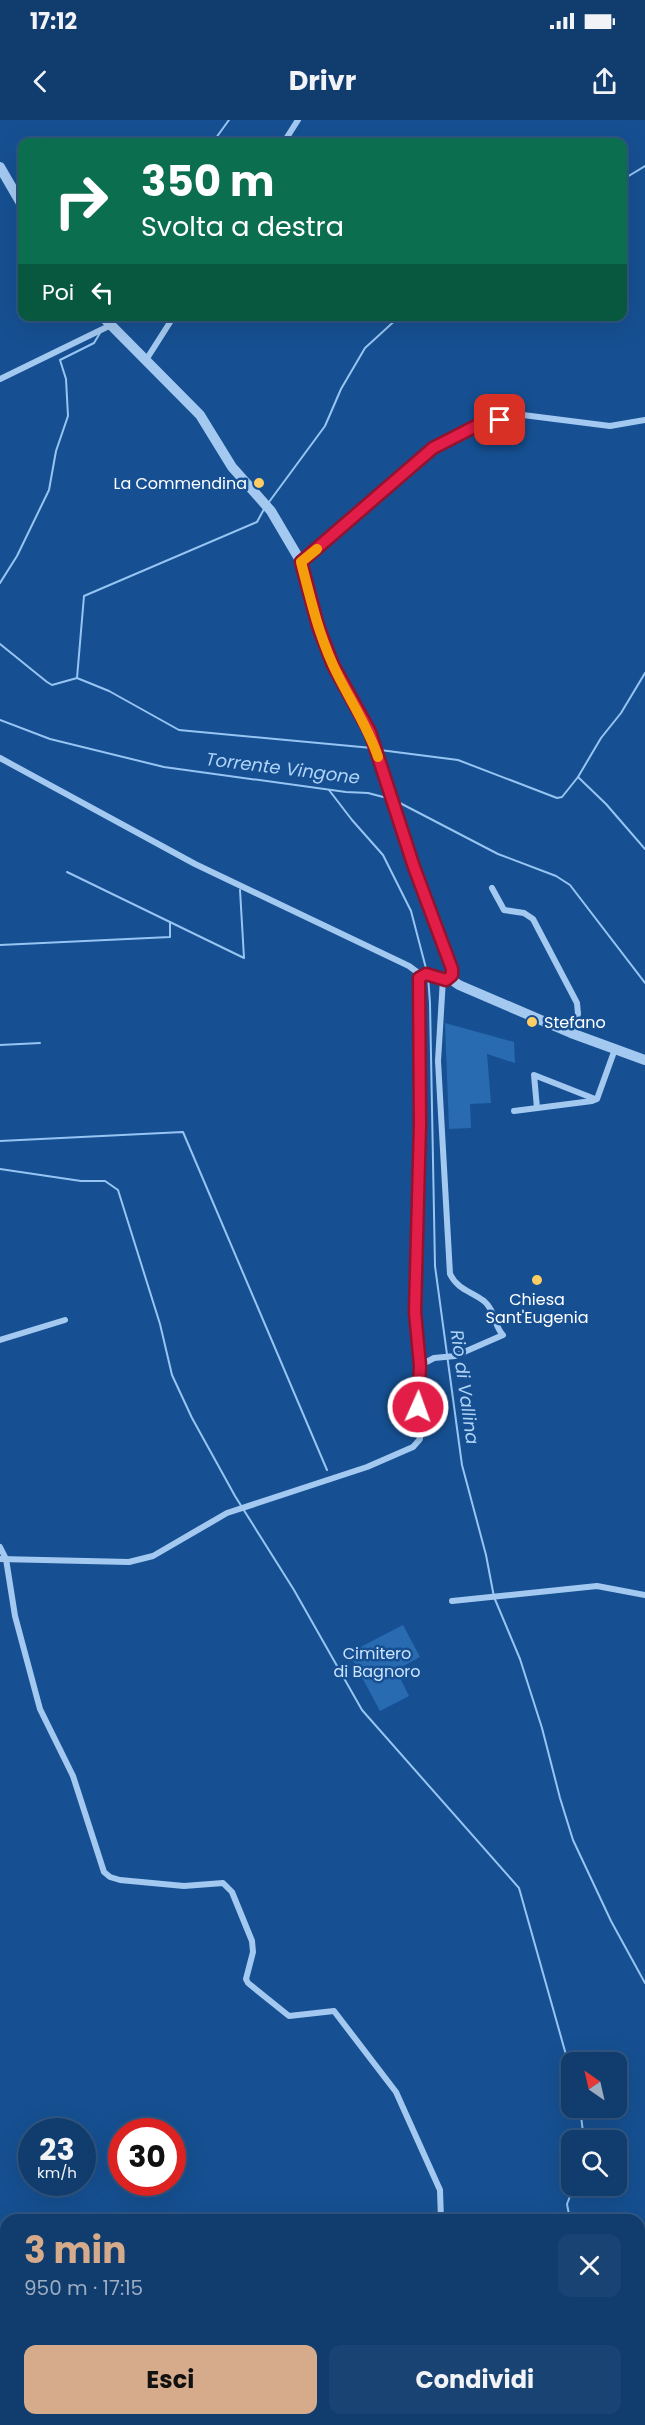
<!DOCTYPE html>
<html lang="it">
<meta charset="utf-8">
<style>
body{margin:0;font-family:Poppins,sans-serif;background:#194373;color:#f1f3f6;height:100vh;display:flex;flex-direction:column;font-size:22px;white-space:nowrap}
*{box-sizing:border-box;margin:0}
p{font-size:20px;color:#9cadc2}
.icon{flex:none;width:33px;height:33px;fill:none;stroke:currentColor;stroke-width:2;stroke-linecap:round;stroke-linejoin:round}
.map{position:relative;flex:1;overflow:hidden}
.panel{position:absolute;left:0px;top:2094px;width:645px;height:212px;display:flex;flex-direction:column;background:#103c6e;border-radius:18px 18px 0 0;box-shadow:0 6px 24px #0002,0 0 0 2px #305681}
.panel>*{flex:none}
.top-card{position:absolute;left:18px;top:18px;width:609px;height:183px;border-radius:12px;box-shadow:0 6px 24px #0002,0 0 0 2px #305681;background:#0b6e4f;color:#fff;overflow:hidden}
.needle{width:39px;rotate:326deg}
.tools{position:absolute;left:561px;top:1932px;display:grid;gap:12px}
.tools a{display:grid;place-items:center;width:66px;height:66px;border-radius:12px;background:#103c6e;box-shadow:0 6px 24px #0002,0 0 0 2px #305681;font-size:30px}
.speed{position:absolute;left:18px;top:1998px;display:flex;gap:12px;font-size:30px;font-weight:700;text-align:center}
.speed>*{display:grid;place-content:center;width:78px;height:78px;border-radius:50%;background:#103c6e;box-shadow:0 6px 24px #0002,0 0 0 2px #305681;line-height:1}
.speed small{font-size:15px;font-weight:400}
.speed .limit{border:9px solid #d22;background:#fff;color:#111}
.pin{position:absolute;display:grid;place-items:center;width:51px;height:51px;color:#fff;margin:-26px;border-radius:12px;box-shadow:0 3px 9px #0006}
.me{position:absolute;width:66px;margin:-33px;rotate:2deg;stroke-linejoin:round;filter:drop-shadow(0 0 4px #0008)}
.turn{display:flex;align-items:center;gap:21px;height:126px;padding:0 24px;font-size:27px}
.turn .icon{width:78px;height:78px;stroke-width:2.5}
.turn b{display:block;font-size:42px;line-height:51px}
.then{display:flex;align-items:center;height:57px;padding:0 24px;background:#0003;gap:12px;font-size:22px}
.round{display:grid;place-items:center;flex:none;width:63px;height:63px;border-radius:12px;background:#194373}
.summary{display:flex;align-items:center;justify-content:space-between;height:102px;padding:0 24px}
h1{font-size:36px;font-weight:700;line-height:45px;color:#d6ab8b}
.primary-button{display:flex;gap:12px;margin-top:auto;padding:12px 24px}
.primary-button a{flex:1;height:69px;border-radius:12px;background:#d6ab8b;color:#111;font-size:24px;font-weight:700;line-height:69px;text-align:center}
.primary-button a+a{background:#194373;color:#f1f3f6}
.status{display:flex;justify-content:space-between;align-items:center;height:42px;padding:0 30px;background:#103c6e;direction:ltr}
.status svg{height:16px;fill:currentColor}
header{display:flex;justify-content:space-between;align-items:center;height:78px;padding:0 24px;background:#103c6e;font-size:27px;font-weight:700}
.map>svg:first-child{display:block}
.green{fill:#286bb1}
.lines{fill:none;stroke-linecap:round;stroke-linejoin:round}
.stream{stroke:#97c5f3;stroke-width:2}
.minor{stroke:#a4c9f1;stroke-width:6}
.tertiary{stroke:#a4c9f1;stroke-width:10}
.route-casing{stroke:#92132f;stroke-width:15}
.route{stroke:#e11d48;stroke-width:10}
.slow{stroke:#f59e0b;stroke-width:10}
.poi-dot{fill:#ffcd64;stroke:#165092;stroke-width:2}
.labels{text-anchor:middle;dominant-baseline:central;stroke-width:5;stroke-linejoin:round;paint-order:stroke}
.poi-label{font-size:16px;fill:#fff;stroke:#165092;text-anchor:end}
.park-label{font-size:16px;fill:#cbe3fc;stroke:#165092}
.water-label{font-size:18px;font-style:italic;fill:#b0d3f8;stroke:#165092}
</style>
<div class="status"><b>17:12</b><svg viewBox="0 0 49 12"><path d="M0 12V9h3v3zM5 12V6h3v6zM10 12V3h3v9zM15 12V0h3v12zM26 1h20v11H26zM47 4h2v5h-2z"/></svg></div>
<header><svg class="icon" aria-label="back" viewBox="0 0 24 24"><path d="M15 5l-7 7 7 7"/></svg>Drivr<svg class="icon" aria-label="share" viewBox="0 0 24 24"><path d="M12 15V3M7 8l5-5 5 5M5 13v7h14v-7"/></svg></header>
<div class="map">
<svg width="645" height="2305" viewBox="0 0 645 2305">
<rect width="100%" height="100%" fill="#165092"/>
<g class="green">
<path d="M 445,903 L 514,922 L 515,943 L 487,934 L 491,983 L 470,984 L 471,1008 L 449,1009 Z"/>
<path d="M 403,1505 L 420,1537 L 396,1550 L 409,1576 L 380,1591 L 349,1533 Z"/>
</g>
<g class="lines">
<g class="stream">
<path d="M 213,22 L 229,0"/>
<path d="M 622,60 L 645,46"/>
<path d="M 269,382 L 325,306 L 341,269 L 365,228 L 400,196"/>
<path d="M 0,463 L 17,436 L 49,370 L 56,331 L 68,296 L 66,259 L 60,240 L 94,223 L 100,213"/>
<path d="M 0,524 L 47,562 L 52,565 L 77,558 L 109,571 L 179,610 L 372,628"/>
<path d="M 77,558 L 84,476 L 257,402 L 264,389"/>
<path d="M 0,600 L 50,619 L 164,647 L 346,672 L 368,673 L 387,678"/>
<path d="M 380,630 L 458,640 L 557,678 L 562,677 L 578,657 L 601,618 L 621,593 L 645,553"/>
<path d="M 578,657 L 606,684 L 645,729"/>
<path d="M 329,670 L 352,700 L 383,735 L 411,791 L 428,856 L 430,883 L 435,1146 L 462,1345 L 486,1435 L 494,1477 L 520,1539 L 542,1608 L 560,1678 L 573,1720 L 611,1801 L 645,1863"/>
<path d="M 398,682 L 498,734 L 556,756 L 570,765 L 645,863"/>
<path d="M 67,752 L 244,838 L 240,770"/>
<path d="M 0,825 L 170,817 L 170,802"/>
<path d="M 0,925 L 40,923"/>
<path d="M 0,1021 L 183,1012 L 327,1350"/>
<path d="M 0,1049 L 81,1061 L 105,1061 L 118,1070 L 160,1204 L 172,1255 L 192,1298 L 235,1376 L 294,1470 L 362,1590 L 519,1768 L 572,1956"/>
<path d="M 580,1988 L 584,2020"/>
<path d="M 570,2100 L 567,2084 L 574,2066"/>
<path d="M 607,2300 L 607,2305"/>
</g>
<g class="minor">
<path d="M 284,22 L 298,0"/>
<path d="M 146,240 L 174,196"/>
<path d="M 0,259 L 109,206"/>
<path d="M 301,442 L 433,328 L 478,305 L 523,295 L 610,306 L 645,300"/>
<path d="M 0,638 L 195,744 L 409,846 L 421,855"/>
<path d="M 492,768 L 504,790 L 524,793 L 533,799 L 577,883 L 578,894 L 571,913"/>
<path d="M 421,855 L 432,855 L 446,859"/>
<path d="M 537,988 L 534,955 L 595,979"/>
<path d="M 514,991 L 592,981 L 597,979 L 615,929"/>
<path d="M 0,1220 L 65,1200"/>
<path d="M 419,1246 L 434,1238 L 455,1236 L 503,1215 C 494,1206 495,1190 484,1181 C 471,1171 458,1170 450,1154 L 438,941 L 443,859"/>
<path d="M 0,1427 L 6,1439 L 15,1496 L 40,1589 L 73,1656 L 104,1752 L 110,1757 L 120,1760 L 184,1766 L 223,1763 L 232,1772 L 252,1821 L 253,1832 L 246,1859 L 248,1863 L 289,1896 L 334,1891 L 396,1972 L 440,2070 L 441,2100"/>
<path d="M 0,1439 L 129,1442 L 153,1436 L 227,1393 L 367,1347 L 413,1327 L 420,1319 L 418,1287 L 419,1246 L 415,1192 L 420,1004 L 419,862 L 421,855"/>
<path d="M 452,1481 L 597,1466 L 645,1475"/>
</g>
<g class="tertiary">
<path d="M 0,47 L 22,85"/>
<path d="M 102,196 L 200,295 L 232,347 L 271,391 L 301,442 L 318,506 L 333,545 L 370,612 L 414,747 L 452,849 L 452,855 L 449,858 L 459,865 L 571,913 L 645,940"/>
</g>
</g>
<g class="lines">
<g class="route-casing">
<path id="route" d="M 418,1287 L 420,1246 L 415,1192 L 420,1004 L 419,858 L 426,854 L 446,860 L 452,855 L 452,849 L 414,747 L 370,612 L 333,545 L 318,506 L 301,442 L 433,328 L 478,305 L 500,300"/>
</g>
<use href="#route" class="route"/>
<path class="slow" d="M 317,429 L 301,442 C 310,477 318,512 333,545 C 347,576 367,604 378,637"/>
</g>
<g class="poi-dot">
<circle cx="259" cy="363" r="6"/>
<circle cx="532" cy="902" r="6"/>
<circle cx="537" cy="1160" r="6"/>
</g>
<g class="labels">
<g class="poi-label">
<text x="247" y="363">La Commendina</text>
<text x="544" y="902" text-anchor="start">Stefano</text>
<text x="537" y="1179" text-anchor="middle">Chiesa<tspan x="537" dy="18">Sant'Eugenia</tspan></text>
</g>
<g class="park-label">
<text x="377" y="1533">Cimitero<tspan x="377" dy="18">di Bagnoro</tspan></text>
</g>
<g class="water-label">
<text transform="translate(283 648) rotate(7)">Torrente Vingone</text>
<text transform="translate(465 1267) rotate(82)">Rio di Vallina</text>
</g>
</g>
</svg>
<div class="tools">
<a><svg class="needle" viewBox="-14 -14 28 28"><path d="M0-13l5 13h-10z" fill="#e53935"/><path d="M0 13l5-13h-10z" fill="#9cadc2"/></svg></a>
<a><svg class="icon" aria-label="search" viewBox="0 0 24 24"><circle cx="10" cy="10" r="6"/><path d="M15 15l6 6"/></svg></a>
</div>
<div class="speed"><div>23<small>km/h</small></div><div class="limit">30</div></div>
<div class="pin" style="left:500px;top:300px;background:#d93025"><svg class="icon" aria-label="arrive" viewBox="0 0 24 24"><path d="M6 21V4h12l-3 4 3 4H6"/></svg></div>
<svg class="me" style="left:418px;top:1287px" viewBox="-20 -20 40 40"><circle r="17" fill="#e11d48" stroke="#fff" stroke-width="3"/><path d="M0-11L8 9 0 5-8 9z" fill="#fff"/></svg>
<div class="top-card">
<div class="turn"><svg class="icon" aria-label="right" viewBox="0 0 24 24"><path d="M7 20v-9h11M14 6l5 5-5 5"/></svg><div><b>350 m</b>Svolta a destra</div></div>
<div class="then">Poi<svg class="icon" aria-label="left" viewBox="0 0 24 24"><path d="M17 20v-9H6M10 6l-5 5 5 5"/></svg></div>
</div>
<section class="panel">
<div class="summary"><div><h1>3 min</h1><p>950 m · 17:15</p></div><a class="round"><svg class="icon" aria-label="close" viewBox="0 0 24 24"><path d="M6 6l12 12M18 6L6 18"/></svg></a></div>
<div class="primary-button"><a>Esci</a><a>Condividi</a></div>
</section>
</div>
